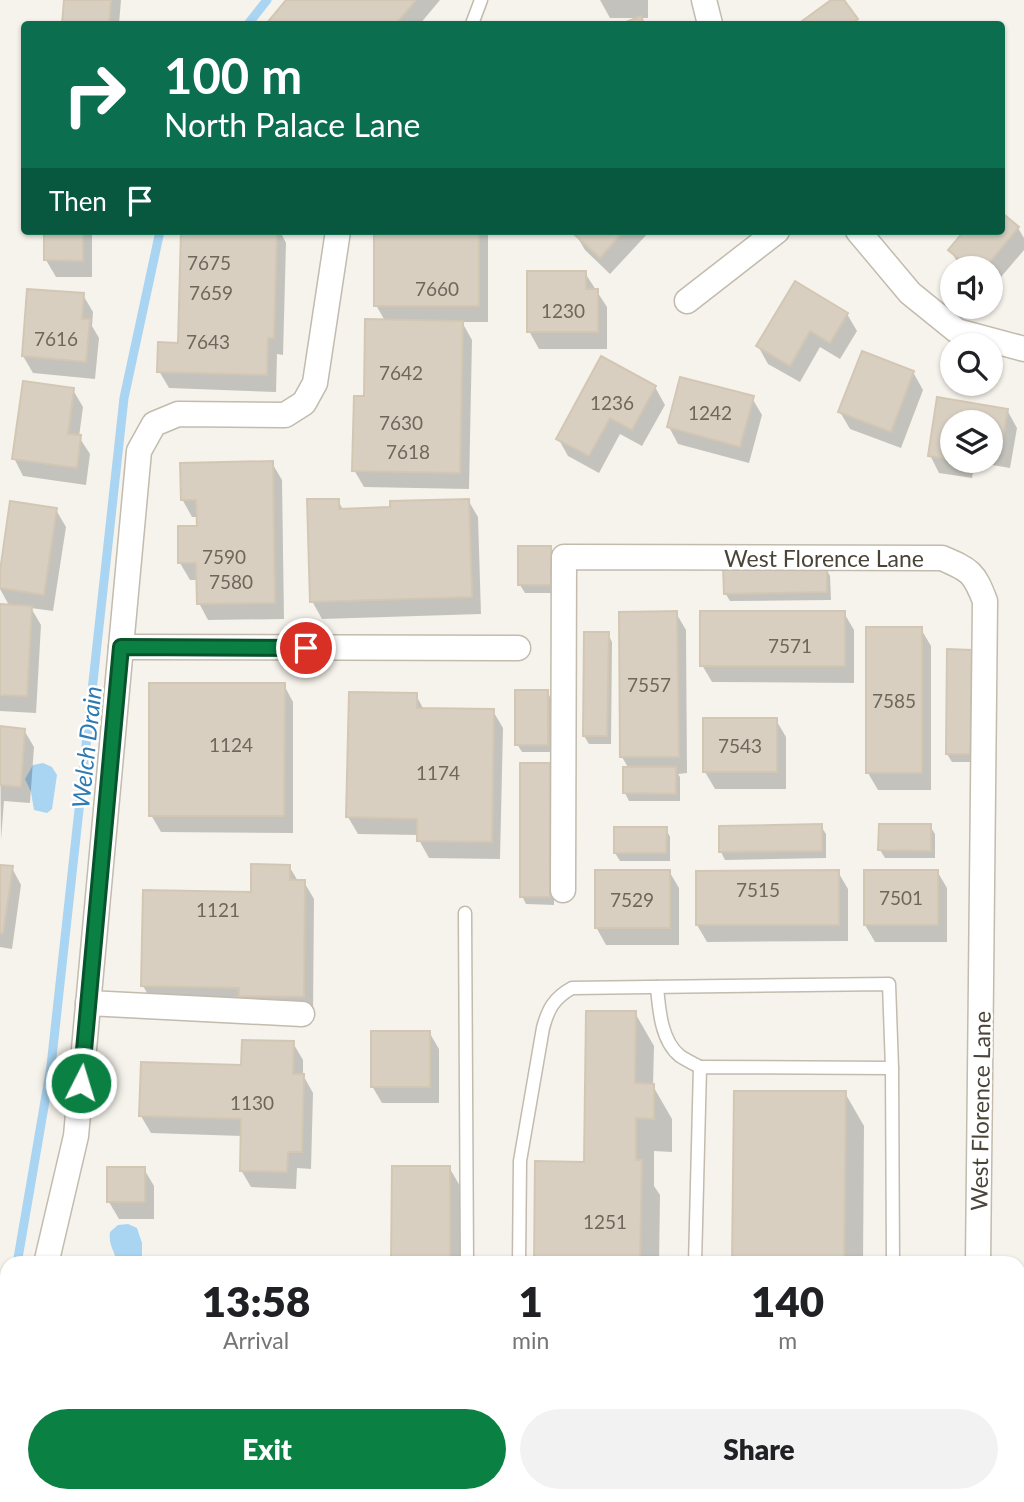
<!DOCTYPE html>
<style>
body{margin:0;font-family:Lato,sans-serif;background:#f2f2f2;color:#202124;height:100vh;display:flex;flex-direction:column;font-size:26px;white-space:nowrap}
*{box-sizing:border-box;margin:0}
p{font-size:23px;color:#757577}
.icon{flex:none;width:38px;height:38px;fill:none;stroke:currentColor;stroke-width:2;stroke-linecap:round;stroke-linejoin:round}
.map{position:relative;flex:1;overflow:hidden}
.sheet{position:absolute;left:0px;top:1256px;width:1026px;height:247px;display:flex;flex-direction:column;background:#fff;border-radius:21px 21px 0 0;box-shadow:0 2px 5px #0004}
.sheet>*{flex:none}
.banner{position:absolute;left:21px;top:21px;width:984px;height:214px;border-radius:7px;box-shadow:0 2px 5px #0004;background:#0b6e4f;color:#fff;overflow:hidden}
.fabs{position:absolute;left:940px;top:256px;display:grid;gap:14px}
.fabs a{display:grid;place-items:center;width:63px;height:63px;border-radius:50%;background:#fff;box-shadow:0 2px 5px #0004;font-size:35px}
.pin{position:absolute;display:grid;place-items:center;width:60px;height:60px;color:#fff;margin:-30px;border:4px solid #fff;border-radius:50%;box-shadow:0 2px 7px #0007}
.me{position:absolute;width:77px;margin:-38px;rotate:5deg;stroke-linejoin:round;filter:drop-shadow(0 0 5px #0008)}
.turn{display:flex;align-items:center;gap:24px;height:147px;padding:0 28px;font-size:32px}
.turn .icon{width:91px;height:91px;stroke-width:2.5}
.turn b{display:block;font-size:49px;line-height:60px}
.then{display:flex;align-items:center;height:66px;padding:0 28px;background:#0003;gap:14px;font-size:26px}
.eta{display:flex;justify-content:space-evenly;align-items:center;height:119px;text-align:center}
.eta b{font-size:42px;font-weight:800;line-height:49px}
.button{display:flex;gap:14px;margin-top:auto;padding:14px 28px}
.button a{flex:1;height:80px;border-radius:42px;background:#0b8043;color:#fff;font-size:28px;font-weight:800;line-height:80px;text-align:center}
.button a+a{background:#f2f2f2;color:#202124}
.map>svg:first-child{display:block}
.water{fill:#a9d4f2}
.shadow{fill:#0003;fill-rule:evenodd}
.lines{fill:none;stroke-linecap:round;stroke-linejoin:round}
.stream{stroke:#a9d4f2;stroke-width:9}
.building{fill:#d8cfc1;stroke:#d3c7b4;stroke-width:2}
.lane-casing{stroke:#c2bbae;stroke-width:15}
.street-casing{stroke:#c2bbae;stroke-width:27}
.secondary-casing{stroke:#d6c79b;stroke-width:38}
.lane{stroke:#fff;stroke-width:12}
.street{stroke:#fff;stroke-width:24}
.secondary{stroke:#fff3cd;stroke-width:35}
.route-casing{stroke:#07532c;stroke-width:18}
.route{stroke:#0b8043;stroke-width:12}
.labels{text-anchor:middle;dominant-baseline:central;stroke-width:5;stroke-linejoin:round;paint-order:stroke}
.number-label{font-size:19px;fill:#6e675b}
.street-label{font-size:23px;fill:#4b4439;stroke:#fff}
.water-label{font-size:24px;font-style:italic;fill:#2e7ab2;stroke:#fff}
</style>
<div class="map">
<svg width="1024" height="1502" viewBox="0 0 1024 1502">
<rect width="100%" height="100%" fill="#f6f3ec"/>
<g class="water">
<path d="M 43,763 L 52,767 L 57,775 L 52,809 L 47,813 L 34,810 L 31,792 L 25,779 L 33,765 Z"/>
<path d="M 128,1224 L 137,1228 L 142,1243 L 142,1263 L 117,1263 C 115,1251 108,1245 110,1232 L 118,1225 Z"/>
</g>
<g class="shadow">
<path d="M 65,0 L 121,0 L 119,24 L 63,24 Z"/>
<path d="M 288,0 L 440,0 L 420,24 L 269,24 Z"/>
<path d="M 600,0 L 648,0 L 648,18 L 610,18 Z"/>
<path d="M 834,0 L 842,0 L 859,24 L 801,24 Z"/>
<path d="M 1001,214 L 1018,228 L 1024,238 L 1024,250 L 990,290 L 990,268 L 961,268 L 950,250 L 963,234 L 960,231 L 1001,231 Z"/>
<path d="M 36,231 L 92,231 L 92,277 L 56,277 L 46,260 L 46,232 Z"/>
<path d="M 183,231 L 280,231 L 286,243 L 283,355 L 277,354 L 276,392 L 169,388 L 159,371 L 180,345 Z"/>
<path d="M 390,231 L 488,231 L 488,322 L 462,322 L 472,340 L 469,489 L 364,487 L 354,470 L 366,398 L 385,321 L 376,305 Z"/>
<path d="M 577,231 L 650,231 L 610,274 L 585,250 L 575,233 Z"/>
<path d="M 585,273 L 607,307 L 607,349 L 539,349 L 529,331 Z"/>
<path d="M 83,295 L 93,312 L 92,326 L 99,338 L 95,379 L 33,373 L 23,356 Z"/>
<path d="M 847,314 L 857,331 L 840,359 L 820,347 L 800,382 L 768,364 L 758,346 Z"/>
<path d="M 913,372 L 923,390 L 901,448 L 850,429 L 840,412 Z"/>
<path d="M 655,387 L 665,405 L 642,446 L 620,434 L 599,473 L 568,456 L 558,438 Z"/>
<path d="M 73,390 L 83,407 L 79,437 L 90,454 L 86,485 L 23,476 L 14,458 Z"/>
<path d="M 752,398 L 762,415 L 749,463 L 678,444 L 669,427 Z"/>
<path d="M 939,399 L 1007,410 L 1017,428 L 1010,468 L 975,462 L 972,478 L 939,473 L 930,455 ZM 952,422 L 990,422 L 990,460 L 952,460 Z"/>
<path d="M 272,463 L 282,480 L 284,619 L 208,620 L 199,603 L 198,580 L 190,580 L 180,563 L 199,528 L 198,517 L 192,517 L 182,499 Z"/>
<path d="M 338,500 L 343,510 L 392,509 L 468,500 L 478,517 L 481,614 L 322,619 L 312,601 Z"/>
<path d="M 56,510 L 66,527 L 53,611 L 31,608 L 41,625 L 36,713 L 0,711 L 0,606 L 10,607 L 0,589 L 0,583 Z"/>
<path d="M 550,548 L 555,556 L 555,593 L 525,593 L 520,585 Z"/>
<path d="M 826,568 L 830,576 L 831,600 L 730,601 L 725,593 Z"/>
<path d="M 676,613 L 686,630 L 687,773 L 678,774 L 680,777 L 680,801 L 629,801 L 625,793 L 629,769 L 622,757 Z"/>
<path d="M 844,613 L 854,630 L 854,683 L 712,682 L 702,665 Z"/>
<path d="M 921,629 L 931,646 L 931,790 L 878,790 L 868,773 Z"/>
<path d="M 608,634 L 612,642 L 611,744 L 589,744 L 584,736 Z"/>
<path d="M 971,651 L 976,659 L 974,762 L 952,762 L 947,754 Z"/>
<path d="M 284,685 L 293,702 L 293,833 L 161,832 L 151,815 Z"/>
<path d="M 547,692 L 552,700 L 552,752 L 522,752 L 517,744 Z"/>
<path d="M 416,695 L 424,710 L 493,711 L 503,728 L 500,859 L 429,858 L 419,840 L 419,835 L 358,834 L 348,817 Z"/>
<path d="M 776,720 L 786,737 L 786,789 L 715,789 L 705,772 Z"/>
<path d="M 0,728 L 24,730 L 34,747 L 30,803 L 4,801 L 1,840 Z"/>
<path d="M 549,764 L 554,773 L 554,905 L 526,904 L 522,896 Z"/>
<path d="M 821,826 L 826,834 L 826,858 L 725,860 L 721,852 Z"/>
<path d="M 930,826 L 935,834 L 935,858 L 885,858 L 880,850 Z"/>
<path d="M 666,829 L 670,837 L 670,861 L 620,861 L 615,853 Z"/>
<path d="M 0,866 L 12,868 L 21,885 L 12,949 L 0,947 Z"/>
<path d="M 289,866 L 298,881 L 304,882 L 314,899 L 313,1014 L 153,1003 L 143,986 Z"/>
<path d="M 669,871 L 679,888 L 679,945 L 606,945 L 596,927 Z"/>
<path d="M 937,871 L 947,888 L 947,942 L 875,942 L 865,925 Z"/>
<path d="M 838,872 L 848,889 L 848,941 L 707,942 L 697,925 Z"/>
<path d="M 635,1013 L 654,1046 L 653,1086 L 672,1119 L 672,1152 L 654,1151 L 654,1186 L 660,1195 L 659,1264 L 536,1264 L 586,1163 Z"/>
<path d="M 429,1032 L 439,1049 L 439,1103 L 382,1103 L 372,1086 Z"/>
<path d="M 293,1043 L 303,1060 L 303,1075 L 313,1093 L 311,1169 L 297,1168 L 296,1189 L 251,1187 L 241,1170 L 242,1136 L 151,1133 L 141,1116 Z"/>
<path d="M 845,1093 L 864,1126 L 863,1264 L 734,1264 Z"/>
<path d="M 449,1167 L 464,1193 L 464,1264 L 393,1264 Z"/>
<path d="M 144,1169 L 154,1186 L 154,1219 L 119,1219 L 109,1202 Z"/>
<path d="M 1024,1441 L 1024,1502 L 929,1502 L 926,1496 L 1018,1496 Z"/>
<path d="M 18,1496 L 93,1496 L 92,1502 L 18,1502 Z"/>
<path d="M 119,1496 L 198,1496 L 198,1502 L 120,1502 Z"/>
<rect x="206" y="1496" width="71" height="6"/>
<rect x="342" y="1496" width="75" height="6"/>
<rect x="688" y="1496" width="74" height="6"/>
<path d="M 844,1496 L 904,1496 L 894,1497 L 894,1502 L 844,1502 Z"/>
</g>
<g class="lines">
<g class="stream">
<path d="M 248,24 L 267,0"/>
<path d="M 17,1264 L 51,1066 L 124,398 L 160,231"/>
</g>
</g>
<g class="building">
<path d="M 64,0 L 111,0 L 109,24 L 62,24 Z"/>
<path d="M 286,0 L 416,0 L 396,24 L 268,24 L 267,23 Z"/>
<path d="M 831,0 L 844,0 L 858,19 L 851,24 L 798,24 Z"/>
<path d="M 641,16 L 644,24 L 621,24 Z"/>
<path d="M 1001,212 L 1019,227 L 985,268 L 970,268 L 948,250 L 964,231 L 1001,231 Z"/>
<path d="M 44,231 L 83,231 L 83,261 L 44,260 Z"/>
<path d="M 181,231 L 277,231 L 274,338 L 268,338 L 267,375 L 157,372 L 158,342 L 178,343 Z"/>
<rect x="374" y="231" width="105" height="75"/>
<path d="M 574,231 L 624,231 L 600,258 L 573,233 Z"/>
<path d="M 527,271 L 586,271 L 586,289 L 598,289 L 598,332 L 527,332 Z"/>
<path d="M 795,281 L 848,313 L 830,343 L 810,331 L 790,366 L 756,346 Z"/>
<path d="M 27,289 L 84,293 L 82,319 L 90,319 L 86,362 L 22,356 Z"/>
<path d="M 365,319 L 463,321 L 460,473 L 352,471 L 354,396 L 364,396 Z"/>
<path d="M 862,351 L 914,371 L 891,432 L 838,412 Z"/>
<path d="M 601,356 L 656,386 L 632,430 L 610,418 L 589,456 L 556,439 Z"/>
<path d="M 680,377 L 754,396 L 740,447 L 667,427 Z"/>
<path d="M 23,381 L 74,388 L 68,434 L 81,435 L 77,468 L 12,459 Z"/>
<path d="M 937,397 L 1008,409 L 1001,451 L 990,449 L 990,422 L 952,422 L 952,460 L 928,456 Z"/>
<path d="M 273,461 L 275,603 L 197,604 L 196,563 L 178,563 L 178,526 L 197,526 L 196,500 L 181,500 L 180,463 Z"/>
<path d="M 307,499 L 339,499 L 339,509 L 390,507 L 390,501 L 469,499 L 472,597 L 310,602 Z"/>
<path d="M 10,501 L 57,508 L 44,595 L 0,588 L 0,571 Z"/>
<rect x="518" y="546" width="33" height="39"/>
<path d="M 827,566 L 827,592 L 724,594 L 723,567 Z"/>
<path d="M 0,604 L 32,606 L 27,696 L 0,695 Z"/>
<path d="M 677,611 L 679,757 L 620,757 L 619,612 Z"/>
<rect x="700" y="611" width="145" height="55"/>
<rect x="866" y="627" width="56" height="146"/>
<path d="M 584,632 L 609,632 L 607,736 L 583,736 Z"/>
<path d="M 947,649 L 972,650 L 970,754 L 946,754 Z"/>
<path d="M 149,683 L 285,683 L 284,816 L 149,816 Z"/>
<rect x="515" y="690" width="33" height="55"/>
<path d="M 349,692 L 417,693 L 417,708 L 494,709 L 492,842 L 417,841 L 417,819 L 346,817 Z"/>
<rect x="703" y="718" width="74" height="54"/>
<path d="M 0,726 L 25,729 L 21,787 L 0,785 Z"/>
<rect x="520" y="763" width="30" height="134"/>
<path d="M 623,767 L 676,767 L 676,794 L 623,793 Z"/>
<path d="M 822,824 L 822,851 L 719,852 L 719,826 Z"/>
<path d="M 879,824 L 931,824 L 931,851 L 878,850 Z"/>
<path d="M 614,827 L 667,827 L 666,853 L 614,853 Z"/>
<path d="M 251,864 L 290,865 L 290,880 L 305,880 L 304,997 L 239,996 L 239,988 L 141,986 L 143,890 L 251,892 Z"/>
<path d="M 0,865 L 13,866 L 3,933 L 0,933 Z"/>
<rect x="595" y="870" width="75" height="58"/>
<path d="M 839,870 L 839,925 L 696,925 L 696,871 Z"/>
<rect x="864" y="870" width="74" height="55"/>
<path d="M 586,1011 L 636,1011 L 635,1083 L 654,1084 L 654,1119 L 636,1118 L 636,1160 L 642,1160 L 640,1264 L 534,1264 L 535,1161 L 584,1162 Z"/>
<rect x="371" y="1031" width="59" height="56"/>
<path d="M 242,1040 L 294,1041 L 293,1074 L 304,1074 L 302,1152 L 288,1152 L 287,1172 L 240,1171 L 241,1119 L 139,1116 L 141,1062 L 241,1065 Z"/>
<path d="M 734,1091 L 846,1091 L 844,1264 L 732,1264 Z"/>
<path d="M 392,1166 L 450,1166 L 450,1264 L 391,1264 Z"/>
<rect x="107" y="1167" width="38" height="35"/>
<path d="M 1018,1439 L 1024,1440 L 1024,1497 L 924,1497 L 1018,1496 Z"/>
<path d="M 17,1496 L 77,1496 L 77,1502 L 16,1502 Z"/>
<rect x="118" y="1496" width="60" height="6"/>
<rect x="204" y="1496" width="59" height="6"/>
<rect x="340" y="1496" width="58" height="6"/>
<path d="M 686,1496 L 749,1496 L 748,1502 L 686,1502 Z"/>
<rect x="843" y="1496" width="42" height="6"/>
</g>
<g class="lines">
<g class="lane-casing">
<g id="lane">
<path d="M 472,24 L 481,0"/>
<path d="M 465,913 L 467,1264"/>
<path d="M 657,987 C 659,1009 661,1041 680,1056 C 686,1060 694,1064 700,1067"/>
<path d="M 519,1264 L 520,1161 L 543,1028 C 548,1009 554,998 572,988 L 889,984 L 892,1068"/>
<path d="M 695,1264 L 700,1067 L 892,1068 L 893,1264"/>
<path d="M 549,1496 L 549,1502"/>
<path d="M 101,1502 L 101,1496"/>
<path d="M 305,1502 L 305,1496"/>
<path d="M 622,1502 L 622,1496"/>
</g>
</g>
<g class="street-casing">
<g id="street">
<path d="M 704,0 L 710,24"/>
<path d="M 858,231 L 910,293 L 957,331 L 1024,349"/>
<path d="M 687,301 L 777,231"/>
<path d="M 121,647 L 518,648"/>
<path d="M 563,890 L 564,557 L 942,558 C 970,570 974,572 985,601 L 978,1264"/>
<path d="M 88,1003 L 302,1014"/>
<path d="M 46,1264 L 76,1136 L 139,451 L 154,424 L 178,414 L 285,415 L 304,403 L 315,383 L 338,231"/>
</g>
</g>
<g class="secondary-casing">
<g id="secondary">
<path d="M 0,1370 L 7,1370"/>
<path d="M 1018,1370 L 1024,1370"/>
</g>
</g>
<use href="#lane" class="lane"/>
<use href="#street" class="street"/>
<use href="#secondary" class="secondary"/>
</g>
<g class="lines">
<g class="route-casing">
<path id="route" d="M 81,1083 L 121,647 L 306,648"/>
</g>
<use href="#route" class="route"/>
</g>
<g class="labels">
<g class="number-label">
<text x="209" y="262">7675</text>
<text x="437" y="288">7660</text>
<text x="211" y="292">7659</text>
<text x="563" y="310">1230</text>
<text x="56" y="338">7616</text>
<text x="208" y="341">7643</text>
<text x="401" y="372">7642</text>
<text x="612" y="402">1236</text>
<text x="710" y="412">1242</text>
<text x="401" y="422">7630</text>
<text x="408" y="451">7618</text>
<text x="224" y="556">7590</text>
<text x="231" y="581">7580</text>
<text x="790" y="645">7571</text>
<text x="649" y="684">7557</text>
<text x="894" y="700">7585</text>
<text x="231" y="744">1124</text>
<text x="740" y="745">7543</text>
<text x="438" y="772">1174</text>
<text x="758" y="889">7515</text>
<text x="901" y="897">7501</text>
<text x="632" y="899">7529</text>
<text x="218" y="909">1121</text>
<text x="252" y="1102">1130</text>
<text x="605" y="1221">1251</text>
</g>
<g class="street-label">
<text x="824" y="558">West Florence Lane</text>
<text transform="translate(980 1111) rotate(-89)">West Florence Lane</text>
</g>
<g class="water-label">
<text transform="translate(86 747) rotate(-84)">Welch Drain</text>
</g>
</g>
</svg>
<div class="fabs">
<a><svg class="icon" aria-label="sound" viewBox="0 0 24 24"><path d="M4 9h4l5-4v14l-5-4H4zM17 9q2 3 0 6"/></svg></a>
<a><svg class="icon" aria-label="search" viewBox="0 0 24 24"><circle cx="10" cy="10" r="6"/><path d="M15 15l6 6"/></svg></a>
<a><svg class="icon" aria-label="layers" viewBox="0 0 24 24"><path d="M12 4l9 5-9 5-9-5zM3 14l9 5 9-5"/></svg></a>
</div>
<div class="pin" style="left:306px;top:648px;background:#d93025"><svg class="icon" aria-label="arrive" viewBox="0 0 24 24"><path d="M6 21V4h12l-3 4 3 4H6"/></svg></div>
<svg class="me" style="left:81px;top:1083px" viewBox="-20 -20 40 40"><circle r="17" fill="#0b8043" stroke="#fff" stroke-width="3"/><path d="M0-11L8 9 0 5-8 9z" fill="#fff"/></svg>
<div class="banner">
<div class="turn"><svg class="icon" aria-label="right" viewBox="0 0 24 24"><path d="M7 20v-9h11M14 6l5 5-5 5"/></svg><div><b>100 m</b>North Palace Lane</div></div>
<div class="then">Then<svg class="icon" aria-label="arrive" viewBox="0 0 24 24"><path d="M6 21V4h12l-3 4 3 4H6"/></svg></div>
</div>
<section class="sheet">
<div class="eta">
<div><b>13:58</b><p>Arrival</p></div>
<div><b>1</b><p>min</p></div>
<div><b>140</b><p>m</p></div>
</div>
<div class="button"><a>Exit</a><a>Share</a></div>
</section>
</div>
